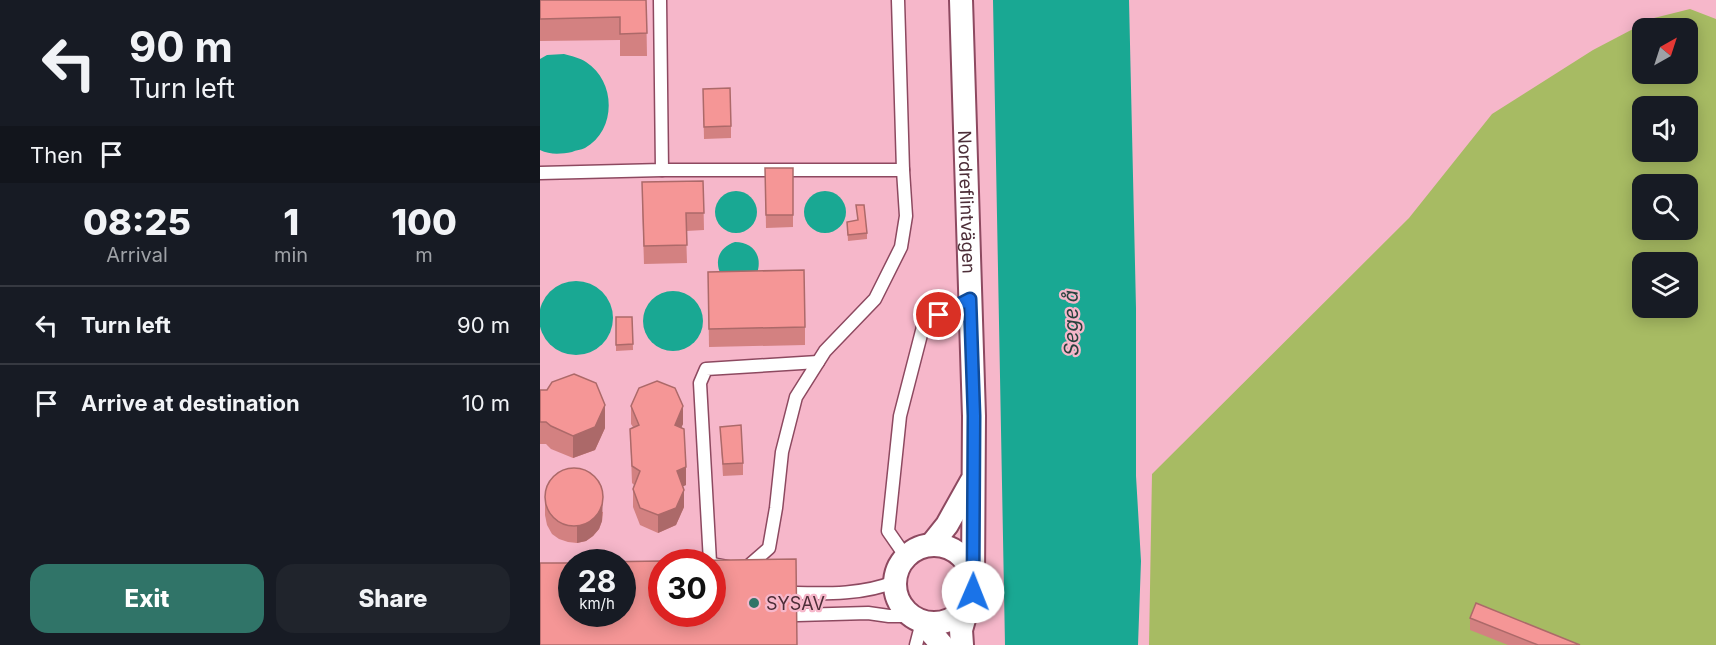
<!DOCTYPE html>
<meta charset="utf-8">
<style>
body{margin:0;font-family:Inter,sans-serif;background:#20242c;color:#f1f3f6;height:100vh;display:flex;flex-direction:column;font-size:22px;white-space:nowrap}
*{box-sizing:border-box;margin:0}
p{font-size:20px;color:#9ea1a6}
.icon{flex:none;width:33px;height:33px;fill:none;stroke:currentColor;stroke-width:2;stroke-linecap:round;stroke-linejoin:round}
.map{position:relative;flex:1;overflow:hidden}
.details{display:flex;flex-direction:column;background:#171b24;width:540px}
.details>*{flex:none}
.banner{background:#171b24;color:#f1f3f6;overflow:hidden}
.needle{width:39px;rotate:39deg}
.buttons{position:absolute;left:1092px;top:18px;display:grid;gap:12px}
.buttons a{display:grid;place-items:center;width:66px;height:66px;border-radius:12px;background:#171b24;box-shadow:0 3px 15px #0003;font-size:30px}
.speed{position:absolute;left:18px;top:549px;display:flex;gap:12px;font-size:30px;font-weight:700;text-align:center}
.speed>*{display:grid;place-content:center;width:78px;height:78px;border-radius:50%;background:#171b24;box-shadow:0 3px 15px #0003;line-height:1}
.speed small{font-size:15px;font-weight:400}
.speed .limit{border:9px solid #d22;background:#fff;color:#111}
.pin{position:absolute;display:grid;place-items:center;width:51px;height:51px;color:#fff;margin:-26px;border:3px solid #fff;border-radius:50%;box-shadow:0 2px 6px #0007}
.me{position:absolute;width:66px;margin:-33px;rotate:1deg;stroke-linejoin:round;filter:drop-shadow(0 0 4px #0008)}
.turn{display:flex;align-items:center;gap:21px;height:126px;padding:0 30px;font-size:27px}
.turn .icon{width:78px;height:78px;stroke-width:2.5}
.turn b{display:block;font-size:42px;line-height:51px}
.then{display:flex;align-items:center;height:57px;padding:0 30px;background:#0003;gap:12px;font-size:22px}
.eta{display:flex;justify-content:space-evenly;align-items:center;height:102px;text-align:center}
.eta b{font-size:36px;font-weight:800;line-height:42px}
.primary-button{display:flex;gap:12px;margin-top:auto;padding:12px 30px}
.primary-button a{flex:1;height:69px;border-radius:18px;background:#307468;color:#fff;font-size:24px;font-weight:800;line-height:69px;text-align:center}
.primary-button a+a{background:#20242c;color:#f1f3f6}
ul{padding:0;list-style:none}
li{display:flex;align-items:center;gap:18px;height:78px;padding:0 30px;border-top:2px solid #363941}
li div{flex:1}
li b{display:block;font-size:22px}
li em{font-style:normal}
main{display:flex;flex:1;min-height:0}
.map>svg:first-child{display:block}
.green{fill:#a7bb63;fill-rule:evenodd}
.water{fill:#19a893}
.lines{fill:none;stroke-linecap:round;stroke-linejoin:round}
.lane-casing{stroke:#8d4960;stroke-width:15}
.street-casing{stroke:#8d4960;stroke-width:26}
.lane{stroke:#fff;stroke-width:12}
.street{stroke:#fff;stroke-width:22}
.wall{fill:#d38181}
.shaded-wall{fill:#ac6969}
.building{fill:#f59696;stroke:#ac6969;stroke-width:1.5;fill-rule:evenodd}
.route-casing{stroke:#114b97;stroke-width:15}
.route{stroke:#1a73e8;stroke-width:10}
.poi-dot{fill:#307468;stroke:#f6b7ca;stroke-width:2}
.labels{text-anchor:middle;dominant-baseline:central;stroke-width:4.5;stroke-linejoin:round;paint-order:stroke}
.street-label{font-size:18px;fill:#4d2e38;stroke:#f6b7ca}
.poi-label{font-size:18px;fill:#4d2e38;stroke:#f6b7ca;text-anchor:start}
.water-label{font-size:20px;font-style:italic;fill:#27423d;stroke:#f6b7ca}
</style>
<main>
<section class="details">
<div class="banner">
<div class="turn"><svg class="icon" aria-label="left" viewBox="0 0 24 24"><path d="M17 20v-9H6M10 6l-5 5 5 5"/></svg><div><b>90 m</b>Turn left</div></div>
<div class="then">Then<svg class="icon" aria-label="arrive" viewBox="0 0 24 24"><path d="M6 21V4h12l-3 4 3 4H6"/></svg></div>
</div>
<div class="eta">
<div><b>08:25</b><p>Arrival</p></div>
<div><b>1</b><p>min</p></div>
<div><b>100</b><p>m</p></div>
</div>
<ul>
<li><svg class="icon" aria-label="left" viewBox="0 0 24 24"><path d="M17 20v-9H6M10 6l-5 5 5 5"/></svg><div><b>Turn left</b></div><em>90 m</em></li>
<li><svg class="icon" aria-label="arrive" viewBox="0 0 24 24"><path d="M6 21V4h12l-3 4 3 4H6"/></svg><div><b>Arrive at destination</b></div><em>10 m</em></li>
</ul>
<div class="primary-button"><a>Exit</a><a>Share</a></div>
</section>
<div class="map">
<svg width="1176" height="645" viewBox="0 0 1176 645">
<rect width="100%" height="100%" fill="#f6b7ca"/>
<path class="green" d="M 1150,9 L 1176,19 L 1176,645 L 609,645 L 612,474 L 869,218 L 952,114 L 1053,50 L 1114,18 ZM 1102,28 L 1148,28 L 1148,74 L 1102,74 ZM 1102,106 L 1148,106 L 1148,152 L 1102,152 ZM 1102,184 L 1148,184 L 1148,230 L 1102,230 ZM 1102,262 L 1148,262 L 1148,308 L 1102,308 Z"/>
<g class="water">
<path d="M 453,0 L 589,0 L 596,308 L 596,476 L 601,561 L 598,645 L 465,645 Z"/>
<path d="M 24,54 C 31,56 40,58 46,62 C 76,81 77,130 45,148 C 41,150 36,150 32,152 C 21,154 10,155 0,150 L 0,59 L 7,55 Z"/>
<circle cx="285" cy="212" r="21"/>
<circle cx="196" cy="212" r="21"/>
<path d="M 195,242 C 213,242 223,256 217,273 L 181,275 C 174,261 179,247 195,242 Z"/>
<circle cx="36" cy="318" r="37"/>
<circle cx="133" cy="321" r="30"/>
</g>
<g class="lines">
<g class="lane-casing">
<g id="lane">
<path d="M 122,170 L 363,170 L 358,0"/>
<path d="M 0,173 L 122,170 L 120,0"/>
<path d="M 366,557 L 348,531 L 360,416 L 384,323 L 430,299"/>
<path d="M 170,562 L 160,383 L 166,369 L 278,362"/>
<path d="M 172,564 L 204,570 L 229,548 L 236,508 L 242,452 L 256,397 L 285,351 L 335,299 L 361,247 L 366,216 L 363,170"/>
<path d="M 256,593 C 288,594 325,594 354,582"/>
<path d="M 257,615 L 328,613 L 349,616 L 370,616"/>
<path d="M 376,645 L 382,622"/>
</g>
</g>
<g class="street-casing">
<g id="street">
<path id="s1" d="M 421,0 L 434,416 L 433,579"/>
<circle cx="394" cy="584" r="39"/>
<path d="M 391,545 L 407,525 L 431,482"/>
<path d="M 382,622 L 402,645"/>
<path d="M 422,645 L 421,630 L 428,605"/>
</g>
</g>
<use href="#lane" class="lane"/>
<use href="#street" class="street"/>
</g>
<g class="wall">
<path d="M 0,0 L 106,0 L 107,56 L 80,56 L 80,40 L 0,41 Z"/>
<path d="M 163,89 L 191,126 L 191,138 L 164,139 Z"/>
<path d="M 225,168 L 253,168 L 253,227 L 226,228 Z"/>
<path d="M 163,181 L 164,230 L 146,231 L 147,263 L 104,264 L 102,199 Z"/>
<path d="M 316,205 L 327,233 L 327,239 L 308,241 L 307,222 L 318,221 Z"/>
<path d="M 168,272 L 265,327 L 265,345 L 169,347 Z"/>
<path d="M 76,317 L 92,317 L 93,350 L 76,351 Z"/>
<path d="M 0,390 L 65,428 L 55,450 L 33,458 L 11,449 L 6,444 L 0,444 Z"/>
<path d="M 91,406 L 143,424 L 141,427 L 146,485 L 143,486 L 144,507 L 136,525 L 118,533 L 100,525 L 93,507 L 93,489 L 94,485 L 92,483 L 90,429 L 93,427 L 91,424 Z"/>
<path d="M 180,427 L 203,463 L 203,475 L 183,476 Z"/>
<path d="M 5,498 L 63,512 L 62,521 L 59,529 L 53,536 L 46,541 L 37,543 L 28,542 L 19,539 L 12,534 L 7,525 L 5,515 Z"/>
<path d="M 930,618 L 1040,645 L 968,645 L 930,630 Z"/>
</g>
<g class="shaded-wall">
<path d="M 65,405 L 65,428 L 55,450 L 33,458 L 33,436 Z"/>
<path d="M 143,406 L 143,424 L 135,442 L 135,425 Z"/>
<path d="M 146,467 L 146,485 L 137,489 L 137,471 Z"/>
<path d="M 144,490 L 144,507 L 136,525 L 118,533 L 118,515 Z"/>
<path d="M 63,495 L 62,521 L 59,529 L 53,536 L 46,541 L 37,543 L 37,526 Z"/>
</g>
<g class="building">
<path d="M 0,0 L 106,0 L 107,33 L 80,34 L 80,17 L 0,19 Z"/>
<path d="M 190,88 L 191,126 L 164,127 L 163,89 Z"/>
<path d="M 225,168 L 253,168 L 253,215 L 226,215 Z"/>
<path d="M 163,181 L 164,213 L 146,213 L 147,245 L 104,246 L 102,182 Z"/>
<path d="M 316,205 L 324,205 L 327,233 L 308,235 L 307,222 L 318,220 Z"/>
<path d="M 264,270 L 265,327 L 169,329 L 168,272 Z"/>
<path d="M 76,317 L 92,317 L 93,344 L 76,345 Z"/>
<path d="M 34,374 L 56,383 L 65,405 L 55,427 L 33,436 L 11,426 L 6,422 L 0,422 L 0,390 L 7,390 L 12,382 Z"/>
<path d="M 117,381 L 135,388 L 143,406 L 135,425 L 144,429 L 146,467 L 137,471 L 144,490 L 136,508 L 118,515 L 100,508 L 93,489 L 100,471 L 92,466 L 90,429 L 99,425 L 91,406 L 99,388 Z"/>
<path d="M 201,425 L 203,463 L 183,464 L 180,427 Z"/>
<circle cx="34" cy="497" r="29"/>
<path d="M 256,559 L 257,645 L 0,645 L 0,563 L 32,563 L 32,614 L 82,614 L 82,562 L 55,562 ZM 122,562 L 172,562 L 172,614 L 122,614 Z"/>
<path d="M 936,603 L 1040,645 L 998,645 L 930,618 Z"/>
</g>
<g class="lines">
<g class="route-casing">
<path id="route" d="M 399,315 L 430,299 L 434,416 L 433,592"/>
</g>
<use href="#route" class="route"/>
</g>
<circle class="poi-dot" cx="214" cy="603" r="6"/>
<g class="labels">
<g class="street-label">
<text stroke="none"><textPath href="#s1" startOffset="202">Nordreflintvägen</textPath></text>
</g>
<g class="poi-label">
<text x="226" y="603">SYSAV</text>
</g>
<g class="water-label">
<text transform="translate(531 323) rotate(-91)">Sege å</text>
</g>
</g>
</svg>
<div class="buttons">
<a><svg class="needle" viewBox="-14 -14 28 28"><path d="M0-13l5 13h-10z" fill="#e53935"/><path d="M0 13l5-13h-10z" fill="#9ea1a6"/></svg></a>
<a><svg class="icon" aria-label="sound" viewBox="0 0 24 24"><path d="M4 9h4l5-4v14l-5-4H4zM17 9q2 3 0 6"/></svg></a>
<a><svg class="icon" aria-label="search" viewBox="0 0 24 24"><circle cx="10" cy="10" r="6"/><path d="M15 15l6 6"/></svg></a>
<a><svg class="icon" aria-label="layers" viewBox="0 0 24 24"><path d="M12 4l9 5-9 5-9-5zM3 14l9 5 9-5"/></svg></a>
</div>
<div class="speed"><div>28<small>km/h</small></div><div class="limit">30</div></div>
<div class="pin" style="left:399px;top:315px;background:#d93025"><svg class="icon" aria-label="arrive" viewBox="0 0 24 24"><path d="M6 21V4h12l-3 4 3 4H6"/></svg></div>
<svg class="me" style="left:433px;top:592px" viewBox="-20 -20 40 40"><circle r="19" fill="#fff"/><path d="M0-13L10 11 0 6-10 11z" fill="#1a73e8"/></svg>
</div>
</main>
